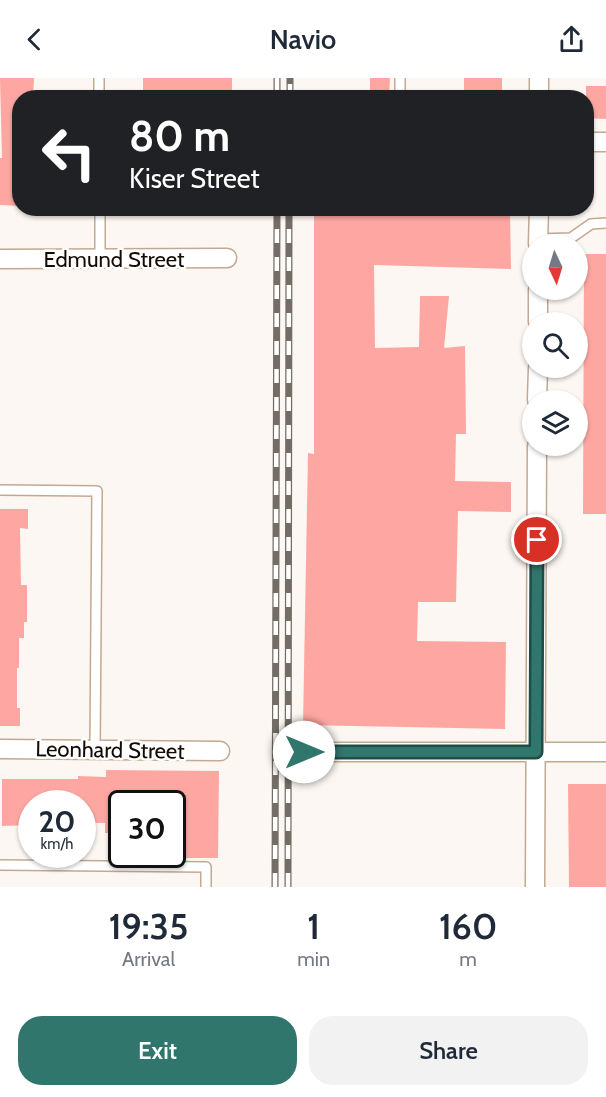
<!DOCTYPE html>
<style>
body{margin:0;font-family:Cabin,sans-serif;background:#f2f2f3;color:#1f2937;height:100vh;display:flex;flex-direction:column;font-size:22px;white-space:nowrap}
*{box-sizing:border-box;margin:0}
p{font-size:20px;color:#747a83}
.icon{flex:none;width:33px;height:33px;fill:none;stroke:currentColor;stroke-width:2;stroke-linecap:round;stroke-linejoin:round}
.map{position:relative;height:809px;overflow:hidden}
.sheet{display:flex;flex-direction:column;background:#fff;flex:1}
.sheet>*{flex:none}
.top-card{position:absolute;left:12px;top:12px;width:582px;height:126px;border-radius:24px;box-shadow:0 2px 4px #0004;background:#202124;color:#fff;overflow:hidden}
.needle{width:39px;rotate:176deg}
.fabs{position:absolute;left:522px;top:156px;display:grid;gap:12px}
.fabs a{display:grid;place-items:center;width:66px;height:66px;border-radius:50%;background:#fff;box-shadow:0 2px 4px #0004;font-size:30px}
.speed{position:absolute;left:18px;top:712px;display:flex;gap:12px;font-size:30px;font-weight:700;text-align:center}
.speed>*{display:grid;place-content:center;width:78px;height:78px;border-radius:50%;background:#fff;box-shadow:0 2px 4px #0004;line-height:1}
.speed small{font-size:15px;font-weight:400}
.speed .limit{border:3px solid #111;border-radius:9px;background:#fff;color:#111}
.pin{position:absolute;display:grid;place-items:center;width:51px;height:51px;color:#fff;margin:-26px;border:3px solid #fff;border-radius:50%;box-shadow:0 2px 6px #0007}
.me{position:absolute;width:66px;margin:-33px;rotate:90deg;stroke-linejoin:round;filter:drop-shadow(0 0 4px #0008)}
.turn{display:flex;align-items:center;gap:21px;height:126px;padding:0 18px;font-size:27px}
.turn .icon{width:78px;height:78px;stroke-width:2.5}
.turn b{display:block;font-size:42px;line-height:51px}
.eta{display:flex;justify-content:space-evenly;align-items:center;height:102px;text-align:center}
.eta b{font-size:36px;font-weight:600;line-height:42px}
.primary-button{display:flex;gap:12px;margin-top:auto;padding:12px 18px}
.primary-button a{flex:1;height:69px;border-radius:24px;background:#30766c;color:#fff;font-size:24px;font-weight:600;line-height:69px;text-align:center}
.primary-button a+a{background:#f2f2f3;color:#1f2937}
header{display:flex;justify-content:space-between;align-items:center;height:78px;padding:0 18px;background:#fff;font-size:27px;font-weight:600}
.map>svg:first-child{display:block}
.building{fill:#fea7a2}
.lines{fill:none;stroke-linecap:round;stroke-linejoin:round}
.lane-casing{stroke:#c2a991;stroke-width:12}
.street-casing{stroke:#c2a991;stroke-width:21}
.lane{stroke:#fff;stroke-width:9}
.street{stroke:#fff;stroke-width:18}
.rail-casing{stroke:#746d66;stroke-width:7}
.rail{stroke:#fff;stroke-width:4.5;stroke-dasharray:14;stroke-linecap:butt}
.route-casing{stroke:#1f4d46;stroke-width:15}
.route{stroke:#30766c;stroke-width:10}
.labels{text-anchor:middle;dominant-baseline:central;stroke-width:5;stroke-linejoin:round;paint-order:stroke}
.street-label{font-size:22px;fill:#140b04;stroke:#fff}
</style>
<header><svg class="icon" aria-label="back" viewBox="0 0 24 24"><path d="M15 5l-7 7 7 7"/></svg>Navio<svg class="icon" aria-label="share" viewBox="0 0 24 24"><path d="M12 15V3M7 8l5-5 5 5M5 13v7h14v-7"/></svg></header>
<div class="map">
<svg width="606" height="809" viewBox="0 0 606 809">
<rect width="100%" height="100%" fill="#fcf7f2"/>
<g class="building">
<path d="M 0,0 L 34,0 L 33,20 L 20,20 L 20,128 L 0,127 L 0,80 L 2,80 Z"/>
<rect x="143" y="0" width="89" height="20"/>
<path d="M 370,0 L 390,0 L 389,20 L 370,20 Z"/>
<rect x="464" y="0" width="38" height="20"/>
<path d="M 586,8 L 606,8 L 606,41 L 586,40 Z"/>
<path d="M 314,130 L 510,134 L 511,191 L 374,187 L 375,270 L 419,269 L 420,218 L 449,218 L 444,270 L 465,268 L 466,356 L 456,356 L 455,403 L 511,404 L 511,434 L 458,433 L 456,524 L 418,524 L 417,563 L 506,564 L 505,651 L 303,647 L 308,375 L 314,376 Z"/>
<path d="M 584,176 L 606,176 L 606,436 L 583,436 Z"/>
<path d="M 0,431 L 28,431 L 28,451 L 20,450 L 21,507 L 27,507 L 27,544 L 24,544 L 24,560 L 19,560 L 19,590 L 17,590 L 17,630 L 20,630 L 20,648 L 0,648 Z"/>
<path d="M 106,692 L 219,693 L 218,780 L 172,780 L 172,726 L 122,726 L 122,755 L 105,755 L 105,745 L 82,745 L 82,726 L 32,726 L 32,747 L 2,748 L 2,701 L 78,701 L 78,698 L 106,699 Z"/>
<path d="M 568,706 L 606,706 L 606,809 L 569,809 Z"/>
</g>
<g class="lines">
<g class="lane-casing">
<g id="lane">
<path d="M 99,0 L 99,20"/>
<path d="M 400,0 L 400,20"/>
<path d="M 100,130 L 100,181"/>
<path d="M 538,161 L 571,160 L 591,146 L 606,145"/>
<path d="M 0,412 L 97,413 L 95,672"/>
<path d="M 0,787 L 206,789 L 206,809"/>
</g>
</g>
<g class="street-casing">
<g id="street">
<path d="M 539,20 L 539,0"/>
<path d="M 586,64 L 606,64"/>
<path d="M 538,166 L 539,130"/>
<path d="M 0,181 L 227,180"/>
<path d="M 538,244 L 538,212"/>
<path d="M 537,322 L 538,290"/>
<path d="M 0,671 L 220,673"/>
<path d="M 305,674 L 606,674"/>
<path d="M 535,809 L 537,368"/>
</g>
</g>
<use href="#lane" class="lane"/>
<use href="#street" class="street"/>
<g class="rail-casing">
<g id="rail">
<path d="M 277,0 L 277,20"/>
<path d="M 290,20 L 290,0"/>
<path d="M 275,809 L 277,130"/>
<path d="M 288,809 L 289,130"/>
</g>
</g>
<use href="#rail" class="rail"/>
</g>
<g class="lines">
<g class="route-casing">
<path id="route" d="M 304,674 L 536,674 L 537,462"/>
</g>
<use href="#route" class="route"/>
</g>
<g class="labels">
<g class="street-label">
<text x="114" y="181">Edmund Street</text>
<text transform="translate(110 672) rotate(1)">Leonhard Street</text>
</g>
</g>
</svg>
<div class="fabs">
<a><svg class="needle" viewBox="-14 -14 28 28"><path d="M0-13l5 13h-10z" fill="#e53935"/><path d="M0 13l5-13h-10z" fill="#747a83"/></svg></a>
<a><svg class="icon" aria-label="search" viewBox="0 0 24 24"><circle cx="10" cy="10" r="6"/><path d="M15 15l6 6"/></svg></a>
<a><svg class="icon" aria-label="layers" viewBox="0 0 24 24"><path d="M12 4l9 5-9 5-9-5zM3 14l9 5 9-5"/></svg></a>
</div>
<div class="speed"><div>20<small>km/h</small></div><div class="limit">30</div></div>
<div class="pin" style="left:537px;top:462px;background:#d93025"><svg class="icon" aria-label="arrive" viewBox="0 0 24 24"><path d="M6 21V4h12l-3 4 3 4H6"/></svg></div>
<svg class="me" style="left:304px;top:674px" viewBox="-20 -20 40 40"><circle r="19" fill="#fff"/><path d="M0-13L10 11 0 6-10 11z" fill="#30766c"/></svg>
<div class="top-card">
<div class="turn"><svg class="icon" aria-label="left" viewBox="0 0 24 24"><path d="M17 20v-9H6M10 6l-5 5 5 5"/></svg><div><b>80 m</b>Kiser Street</div></div>
</div>
</div>
<section class="sheet">
<div class="eta">
<div><b>19:35</b><p>Arrival</p></div>
<div><b>1</b><p>min</p></div>
<div><b>160</b><p>m</p></div>
</div>
<div class="primary-button"><a>Exit</a><a>Share</a></div>
</section>
